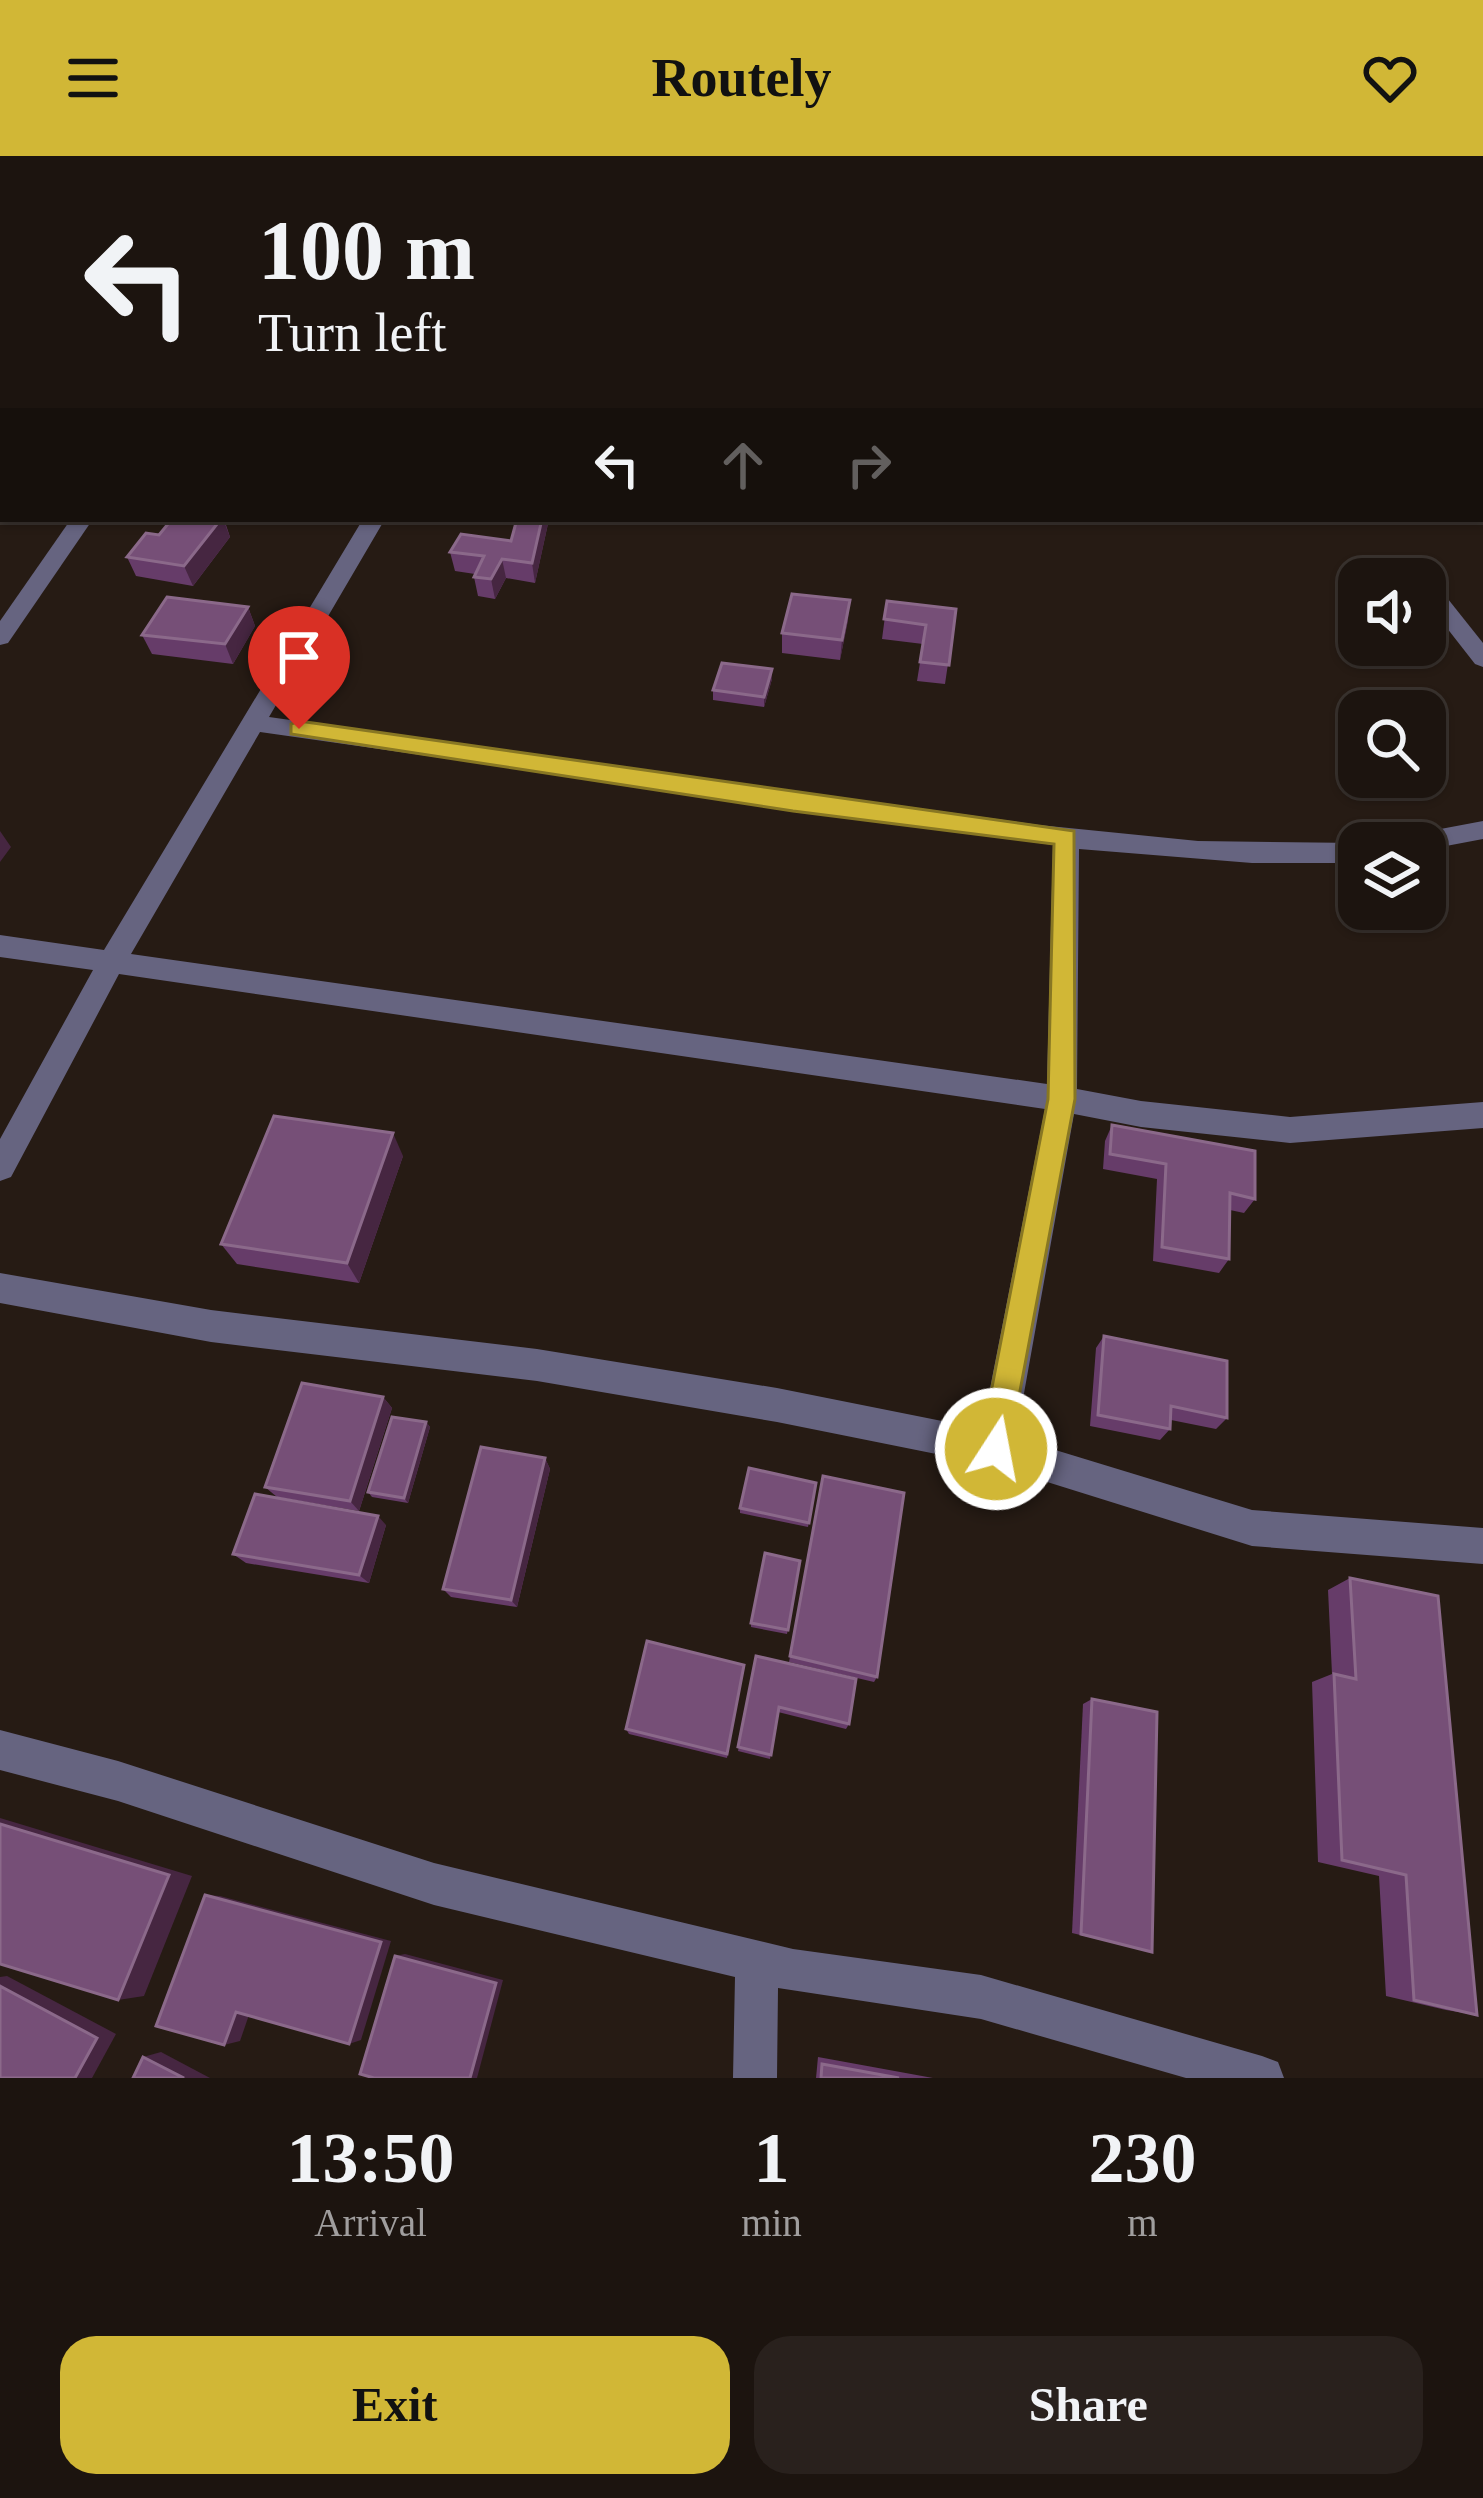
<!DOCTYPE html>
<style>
body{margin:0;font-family:"Times New Roman",serif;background:#29211d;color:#f1f3f6;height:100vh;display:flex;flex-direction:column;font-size:45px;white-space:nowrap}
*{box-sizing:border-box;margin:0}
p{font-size:39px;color:#a09e9e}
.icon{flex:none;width:66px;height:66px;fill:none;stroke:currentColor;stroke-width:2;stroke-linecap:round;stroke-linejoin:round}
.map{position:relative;height:1922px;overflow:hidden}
.panel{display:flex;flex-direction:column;background:#1c140f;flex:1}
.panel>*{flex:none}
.hud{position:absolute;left:0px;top:0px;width:1485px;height:366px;box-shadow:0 3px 9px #0004,0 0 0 3px #3a332f;background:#1c140f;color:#f1f3f6;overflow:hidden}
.fabs{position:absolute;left:1338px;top:402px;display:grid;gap:24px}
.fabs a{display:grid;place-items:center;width:108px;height:108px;border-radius:24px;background:#1c140f;box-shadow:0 3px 9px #0004,0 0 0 3px #3a332f;font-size:60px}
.pin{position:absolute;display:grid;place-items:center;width:102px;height:102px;color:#fff;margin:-123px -51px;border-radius:50% 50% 50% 0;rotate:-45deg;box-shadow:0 0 12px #0007}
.pin .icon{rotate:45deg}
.me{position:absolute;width:132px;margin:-66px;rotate:11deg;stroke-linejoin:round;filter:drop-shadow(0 0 9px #0008)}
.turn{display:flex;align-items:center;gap:42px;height:252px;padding:0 60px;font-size:54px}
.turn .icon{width:156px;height:156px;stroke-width:2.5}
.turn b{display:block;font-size:84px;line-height:102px}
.lanes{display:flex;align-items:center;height:114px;padding:0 60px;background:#0003;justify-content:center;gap:60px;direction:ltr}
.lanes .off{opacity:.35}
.eta{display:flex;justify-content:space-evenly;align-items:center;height:204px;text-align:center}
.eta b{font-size:72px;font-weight:600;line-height:84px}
.button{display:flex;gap:24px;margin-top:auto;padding:24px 60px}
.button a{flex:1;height:138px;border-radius:36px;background:#d1b736;color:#111;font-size:48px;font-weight:600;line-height:138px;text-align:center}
.button a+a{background:#29211d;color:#f1f3f6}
header{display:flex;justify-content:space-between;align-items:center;height:156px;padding:0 60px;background:#d1b736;color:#111;font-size:54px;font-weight:600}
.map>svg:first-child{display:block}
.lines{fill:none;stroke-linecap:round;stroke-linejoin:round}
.stream{fill:#003444;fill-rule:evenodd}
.street{fill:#666480;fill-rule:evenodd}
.wall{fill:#663c69}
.shaded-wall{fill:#462641}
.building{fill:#764f77;stroke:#8b698a;stroke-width:3}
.route{fill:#d1b736;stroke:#887723;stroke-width:3}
</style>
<header><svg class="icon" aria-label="menu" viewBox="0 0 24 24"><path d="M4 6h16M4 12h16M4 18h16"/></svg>Routely<svg class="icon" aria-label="heart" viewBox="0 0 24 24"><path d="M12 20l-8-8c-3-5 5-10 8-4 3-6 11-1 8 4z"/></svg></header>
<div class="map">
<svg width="1483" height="1922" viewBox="0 0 1483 1922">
<rect width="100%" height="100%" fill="#261b14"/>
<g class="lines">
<g class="stream">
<rect x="0" y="39" width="3" height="4"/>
<path d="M 1482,85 L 1483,86 L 1483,92 L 1482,91 Z"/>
</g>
<g class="street">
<path d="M 0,247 L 3,248 L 3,261 L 0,260 Z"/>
<path d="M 71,363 L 93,363 L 8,487 L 0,489 L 0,465 Z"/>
<path d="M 363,363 L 385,363 L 269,561 L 1039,669 L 1198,685 L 1359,687 L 1359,707 L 1252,707 L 1079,693 L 1077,933 L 1141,945 L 1290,961 L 1483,946 L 1483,972 L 1290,987 L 1141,971 L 1074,958 L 1016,1282 L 1252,1354 L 1483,1372 L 1483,1408 L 1252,1390 L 996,1310 L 777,1266 L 537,1225 L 211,1186 L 0,1147 L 0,1117 L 211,1154 L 537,1193 L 777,1232 L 982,1273 L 1045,953 L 119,818 L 11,1021 L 0,1025 L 0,983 L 93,814 L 0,801 L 0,779 L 104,794 ZM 260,576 L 1053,689 L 1047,928 L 131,798 Z"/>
<path d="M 1432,431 L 1440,433 L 1483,487 L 1483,511 L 1475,508 L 1425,444 L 1425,433 Z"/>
<path d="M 1483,665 L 1483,683 L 1425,694 L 1425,687 L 1401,687 L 1414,678 Z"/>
<path d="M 0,1574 L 118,1605 L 434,1707 L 793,1793 L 981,1819 L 1262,1900 L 1278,1906 L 1284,1922 L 1186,1922 L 981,1863 L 778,1832 L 777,1922 L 733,1922 L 735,1821 L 434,1749 L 118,1645 L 0,1614 Z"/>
</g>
</g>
<g class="wall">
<path d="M 1421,0 L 1483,0 L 1483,47 L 1482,3 L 1422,3 Z"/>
<path d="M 148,363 L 244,363 L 241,367 L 225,366 L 230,381 L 193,430 L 136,420 L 127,401 L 159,379 L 171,364 Z"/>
<path d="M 549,363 L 535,427 L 506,422 L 495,443 L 478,440 L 474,421 L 475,418 L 455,415 L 450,396 L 511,385 Z"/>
<path d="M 887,445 L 956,453 L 945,528 L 917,525 L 923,488 L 882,483 Z"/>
<path d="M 248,451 L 255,470 L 233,508 L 152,498 L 142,479 Z"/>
<path d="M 848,464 L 840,504 L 782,497 L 782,477 Z"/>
<path d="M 772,513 L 772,523 L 764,551 L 713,544 L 713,534 Z"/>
<path d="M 1112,969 L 1255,1043 L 1244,1057 L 1230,1054 L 1229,1103 L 1219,1117 L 1153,1105 L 1157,1023 L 1103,1013 L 1105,985 Z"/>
<path d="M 403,1000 L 359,1127 L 237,1108 L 221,1088 Z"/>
<path d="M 1104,1180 L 1227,1262 L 1216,1273 L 1171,1264 L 1170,1273 L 1160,1284 L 1090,1270 L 1096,1192 Z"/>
<path d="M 383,1241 L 392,1252 L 359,1355 L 277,1341 L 265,1331 Z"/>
<path d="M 426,1266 L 430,1271 L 408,1347 L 372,1341 L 368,1336 Z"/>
<path d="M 545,1302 L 550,1313 L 517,1451 L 451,1441 L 443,1433 Z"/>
<path d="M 823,1320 L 877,1521 L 874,1526 L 789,1506 Z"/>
<path d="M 816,1327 L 808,1371 L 740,1357 L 740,1352 Z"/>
<path d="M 386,1369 L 369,1427 L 246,1407 L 233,1398 Z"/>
<path d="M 800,1405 L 787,1478 L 751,1471 L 751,1467 Z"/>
<path d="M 1350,1422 L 1477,1859 L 1446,1854 L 1386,1840 L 1379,1720 L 1318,1706 L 1312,1526 L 1332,1518 L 1328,1434 Z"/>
<path d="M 756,1500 L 849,1568 L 846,1573 L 778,1556 L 770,1603 L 738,1595 Z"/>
<path d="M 744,1509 L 727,1602 L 629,1578 L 626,1573 Z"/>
<path d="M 1092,1543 L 1152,1796 L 1072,1777 L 1083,1548 Z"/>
<path d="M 818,1901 L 933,1922 L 816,1922 Z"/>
</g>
<g class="shaded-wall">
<path d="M 70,0 L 124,0 L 101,3 L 71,3 Z"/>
<path d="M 707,0 L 831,0 L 803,3 L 707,3 Z"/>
<path d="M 3,180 L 3,202 L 0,204 L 0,181 Z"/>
<path d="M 221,363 L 223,363 L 230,381 L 193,430 L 184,410 Z"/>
<path d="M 542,363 L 549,363 L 535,427 L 532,407 Z"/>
<path d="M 502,403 L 506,422 L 495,443 L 491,423 Z"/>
<path d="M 850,444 L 848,464 L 840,504 L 842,484 Z"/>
<path d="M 248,451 L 255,470 L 233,508 L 225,488 Z"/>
<path d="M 772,513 L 772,523 L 764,551 L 764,541 Z"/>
<path d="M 0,675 L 11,691 L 0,706 Z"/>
<path d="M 393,977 L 403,1000 L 359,1127 L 347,1107 Z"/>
<path d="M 383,1241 L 392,1252 L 359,1355 L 350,1345 Z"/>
<path d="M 426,1266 L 430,1271 L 408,1347 L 404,1342 Z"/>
<path d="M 545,1302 L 550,1313 L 517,1451 L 511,1444 Z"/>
<path d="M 378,1360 L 386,1369 L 369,1427 L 359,1419 Z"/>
<path d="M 0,1662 L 192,1720 L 144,1840 L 118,1844 L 0,1668 Z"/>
<path d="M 205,1739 L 220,1740 L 391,1785 L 361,1884 L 349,1888 Z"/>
<path d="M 405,1798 L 503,1824 L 477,1922 L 470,1922 L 395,1800 Z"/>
<path d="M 7,1820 L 116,1878 L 92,1922 L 75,1922 L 0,1830 L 0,1821 Z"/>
<path d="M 251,1853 L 240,1885 L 224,1889 L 236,1856 Z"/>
<path d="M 161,1896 L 210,1922 L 184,1922 L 143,1901 Z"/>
</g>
<g class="building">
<path d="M 235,0 L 294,0 L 234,3 Z"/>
<path d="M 317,0 L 377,0 L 378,3 L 317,3 Z"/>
<path d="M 1076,0 L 1152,0 L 1155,3 L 1064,2 Z"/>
<path d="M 1446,0 L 1483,0 L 1483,8 L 1482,3 L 1449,3 Z"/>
<path d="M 3,150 L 3,180 L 0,181 L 0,151 Z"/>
<path d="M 172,363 L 221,363 L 184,410 L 127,401 L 146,377 L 159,379 Z"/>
<path d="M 517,363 L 542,363 L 532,407 L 502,403 L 491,423 L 474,421 L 484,400 L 450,396 L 461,378 L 511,385 Z"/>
<path d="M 792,438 L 850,444 L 842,484 L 782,477 Z"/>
<path d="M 167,441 L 248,451 L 225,488 L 142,479 Z"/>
<path d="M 887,445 L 956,453 L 949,509 L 920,506 L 926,469 L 884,463 Z"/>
<path d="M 722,507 L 772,513 L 764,541 L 713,534 Z"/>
<path d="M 274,960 L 393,977 L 347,1107 L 221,1088 Z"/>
<path d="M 1112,969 L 1255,995 L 1255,1043 L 1230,1037 L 1229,1103 L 1162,1091 L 1166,1008 L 1110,998 Z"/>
<path d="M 1104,1180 L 1227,1205 L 1227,1262 L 1171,1250 L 1170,1273 L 1098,1259 Z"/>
<path d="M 302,1227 L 383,1241 L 350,1345 L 265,1331 Z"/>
<path d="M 392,1261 L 426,1266 L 404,1342 L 368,1336 Z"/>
<path d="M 481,1291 L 545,1302 L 511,1444 L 443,1433 Z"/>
<path d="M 749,1312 L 816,1327 L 809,1367 L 740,1352 Z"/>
<path d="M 823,1320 L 904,1337 L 877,1521 L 790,1500 Z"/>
<path d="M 255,1338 L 378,1360 L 359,1419 L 233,1398 Z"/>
<path d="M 765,1397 L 800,1405 L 788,1474 L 751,1467 Z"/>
<path d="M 1350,1422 L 1438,1440 L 1477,1859 L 1414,1844 L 1406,1719 L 1342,1704 L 1334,1518 L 1356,1523 Z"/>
<path d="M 647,1485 L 744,1509 L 727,1598 L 626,1573 Z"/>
<path d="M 756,1500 L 856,1523 L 849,1568 L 779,1551 L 771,1599 L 738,1591 Z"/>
<path d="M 1092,1543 L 1157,1556 L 1152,1796 L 1081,1778 Z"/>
<path d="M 0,1668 L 169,1719 L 118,1844 L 0,1808 Z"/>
<path d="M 205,1739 L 381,1786 L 349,1888 L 236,1856 L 224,1889 L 156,1870 Z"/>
<path d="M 395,1800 L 496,1827 L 470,1922 L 374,1922 L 360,1918 Z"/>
<path d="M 0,1830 L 97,1882 L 75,1922 L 0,1922 Z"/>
<path d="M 143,1901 L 184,1922 L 133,1922 Z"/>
<path d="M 822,1908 L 899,1922 L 821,1922 Z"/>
</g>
<path class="route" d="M 299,565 L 1074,675 L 1075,943 L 1007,1304 L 996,1309 L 984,1304 L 980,1293 L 1048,943 L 1054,688 L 793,655 L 291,578 L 291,568 Z"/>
</svg>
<div class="fabs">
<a><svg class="icon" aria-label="sound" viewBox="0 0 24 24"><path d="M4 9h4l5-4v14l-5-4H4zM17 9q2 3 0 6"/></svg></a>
<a><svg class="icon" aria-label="search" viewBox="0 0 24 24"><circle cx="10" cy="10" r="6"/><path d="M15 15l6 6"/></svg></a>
<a><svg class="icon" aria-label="layers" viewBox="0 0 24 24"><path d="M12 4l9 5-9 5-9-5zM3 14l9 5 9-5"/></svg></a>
</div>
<div class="pin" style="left:299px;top:573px;background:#d93025"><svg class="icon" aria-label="arrive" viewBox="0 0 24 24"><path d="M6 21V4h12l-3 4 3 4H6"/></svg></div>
<svg class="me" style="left:996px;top:1293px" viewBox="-20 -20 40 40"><circle r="17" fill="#d1b736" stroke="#fff" stroke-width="3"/><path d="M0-11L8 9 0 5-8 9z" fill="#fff"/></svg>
<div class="hud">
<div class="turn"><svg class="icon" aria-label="left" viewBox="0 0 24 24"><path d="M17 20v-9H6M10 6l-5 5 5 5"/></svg><div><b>100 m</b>Turn left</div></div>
<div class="lanes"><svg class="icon" aria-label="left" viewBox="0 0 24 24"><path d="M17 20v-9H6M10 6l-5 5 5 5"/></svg><svg class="icon off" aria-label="ahead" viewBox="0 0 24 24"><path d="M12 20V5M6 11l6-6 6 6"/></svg><svg class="icon off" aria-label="right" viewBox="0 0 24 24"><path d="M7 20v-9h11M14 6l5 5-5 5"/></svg></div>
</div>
</div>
<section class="panel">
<div class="eta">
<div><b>13:50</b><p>Arrival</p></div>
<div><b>1</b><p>min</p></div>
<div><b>230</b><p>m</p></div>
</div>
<div class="button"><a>Exit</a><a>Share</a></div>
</section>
